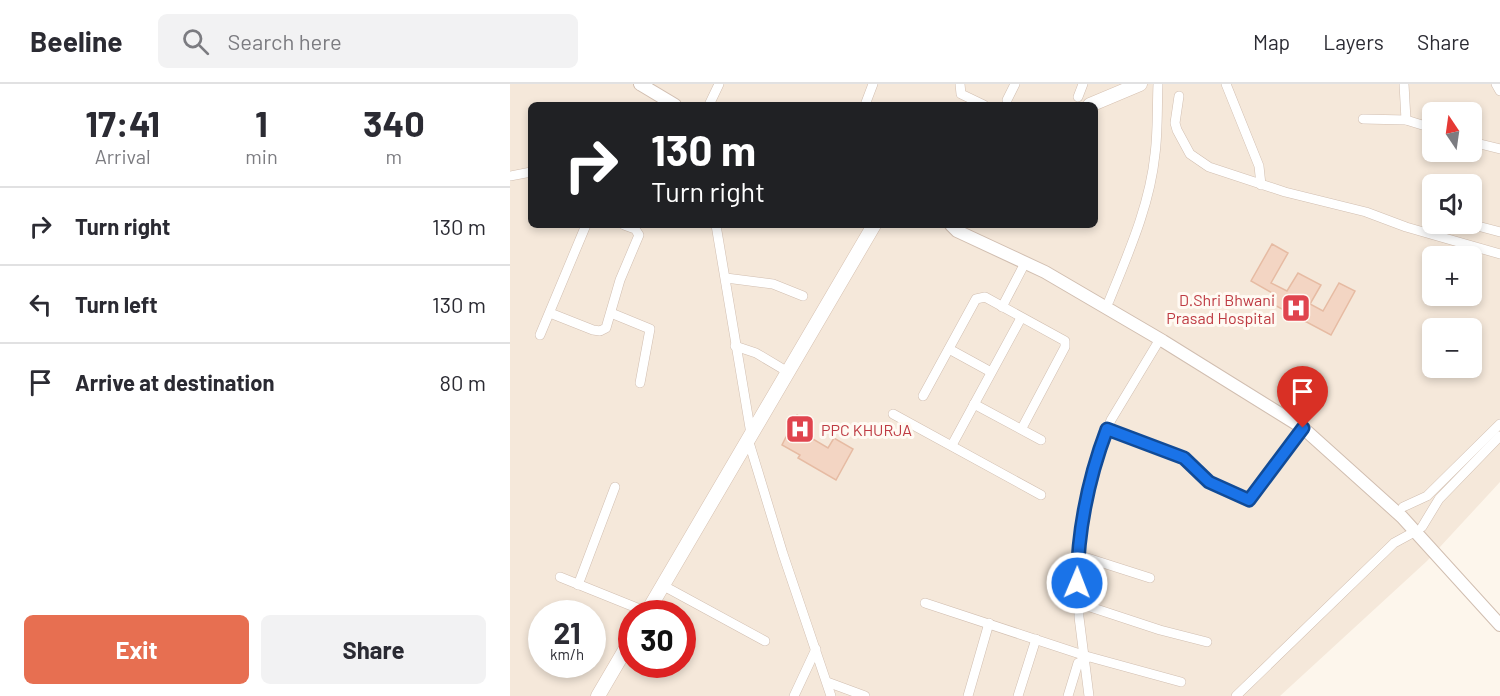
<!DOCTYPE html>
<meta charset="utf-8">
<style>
body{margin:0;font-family:Barlow,sans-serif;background:#f2f2f3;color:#2b2b33;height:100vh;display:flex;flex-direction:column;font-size:22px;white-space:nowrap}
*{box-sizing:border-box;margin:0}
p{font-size:20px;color:#7c7c81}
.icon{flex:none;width:33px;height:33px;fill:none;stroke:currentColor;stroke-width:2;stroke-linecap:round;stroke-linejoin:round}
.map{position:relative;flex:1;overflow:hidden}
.panel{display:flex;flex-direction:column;background:#fff;width:510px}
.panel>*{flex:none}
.hud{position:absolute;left:18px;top:18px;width:570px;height:126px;border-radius:9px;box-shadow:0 3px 9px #0003;background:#202124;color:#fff;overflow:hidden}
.needle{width:39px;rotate:347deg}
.buttons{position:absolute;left:912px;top:18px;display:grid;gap:12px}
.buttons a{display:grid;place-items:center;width:60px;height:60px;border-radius:9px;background:#fff;box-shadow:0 3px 9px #0003;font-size:30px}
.speed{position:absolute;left:18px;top:516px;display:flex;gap:12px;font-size:30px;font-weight:700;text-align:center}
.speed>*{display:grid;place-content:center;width:78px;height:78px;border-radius:50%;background:#fff;box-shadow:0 3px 9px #0003;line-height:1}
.speed small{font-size:15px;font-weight:400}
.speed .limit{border:9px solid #d22;background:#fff;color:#111}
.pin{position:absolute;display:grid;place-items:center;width:51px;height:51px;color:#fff;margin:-62px -26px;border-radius:50% 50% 50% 0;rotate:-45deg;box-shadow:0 0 6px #0007}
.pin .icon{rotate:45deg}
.me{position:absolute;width:66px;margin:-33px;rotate:1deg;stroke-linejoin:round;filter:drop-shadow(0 0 4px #0008)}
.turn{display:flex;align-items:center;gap:21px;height:126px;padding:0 24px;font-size:27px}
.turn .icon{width:78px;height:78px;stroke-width:2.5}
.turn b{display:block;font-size:42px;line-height:51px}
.eta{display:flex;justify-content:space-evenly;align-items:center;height:102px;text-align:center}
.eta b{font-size:36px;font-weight:700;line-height:42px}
.action{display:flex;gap:12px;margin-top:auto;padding:12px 24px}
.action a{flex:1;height:69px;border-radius:9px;background:#e76f51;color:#fff;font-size:24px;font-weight:700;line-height:69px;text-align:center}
.action a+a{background:#f2f2f3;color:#2b2b33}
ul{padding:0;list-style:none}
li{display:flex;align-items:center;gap:18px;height:78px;padding:0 24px;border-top:2px solid #e1e1e2}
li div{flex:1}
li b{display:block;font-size:22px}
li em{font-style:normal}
header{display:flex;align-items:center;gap:36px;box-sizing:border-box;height:84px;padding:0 30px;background:#fff;border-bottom:2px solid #e1e1e2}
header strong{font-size:28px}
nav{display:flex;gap:33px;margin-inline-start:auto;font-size:21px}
.search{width:420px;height:54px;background:#f2f2f3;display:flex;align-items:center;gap:15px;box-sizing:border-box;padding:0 21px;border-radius:9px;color:#7c7c81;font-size:22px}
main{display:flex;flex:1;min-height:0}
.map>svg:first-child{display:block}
.residential{fill:#f5e8da;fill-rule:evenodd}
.building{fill:#f3d5c3;stroke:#e6bba3;stroke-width:1.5}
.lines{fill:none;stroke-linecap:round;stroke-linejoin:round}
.minor-casing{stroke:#d1beb0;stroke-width:10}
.tertiary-casing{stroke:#d1beb0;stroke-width:14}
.secondary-casing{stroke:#d6c0b0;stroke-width:15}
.minor{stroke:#fff;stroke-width:9}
.tertiary{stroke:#fff;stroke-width:12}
.secondary{stroke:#fff;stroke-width:14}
.route-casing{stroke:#114b97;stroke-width:15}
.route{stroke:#1a73e8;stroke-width:10}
.labels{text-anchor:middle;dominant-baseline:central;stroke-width:6;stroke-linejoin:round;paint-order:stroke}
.health-label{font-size:16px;fill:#be3a42;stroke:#fffaf3;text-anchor:end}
</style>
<header>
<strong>Beeline</strong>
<div class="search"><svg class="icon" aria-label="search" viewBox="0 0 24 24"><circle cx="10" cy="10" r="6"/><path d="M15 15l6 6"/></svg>Search here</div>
<nav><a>Map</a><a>Layers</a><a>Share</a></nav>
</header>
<main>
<section class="panel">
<div class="eta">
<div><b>17:41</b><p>Arrival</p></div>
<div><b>1</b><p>min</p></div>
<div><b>340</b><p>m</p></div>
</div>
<ul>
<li><svg class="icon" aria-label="right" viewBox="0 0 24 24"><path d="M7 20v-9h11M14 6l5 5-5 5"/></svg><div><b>Turn right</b></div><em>130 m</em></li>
<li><svg class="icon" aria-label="left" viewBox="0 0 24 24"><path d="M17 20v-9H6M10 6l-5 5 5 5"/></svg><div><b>Turn left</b></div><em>130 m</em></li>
<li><svg class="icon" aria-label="arrive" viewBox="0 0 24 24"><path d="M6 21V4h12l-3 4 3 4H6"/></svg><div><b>Arrive at destination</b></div><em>80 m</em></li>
</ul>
<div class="action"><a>Exit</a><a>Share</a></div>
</section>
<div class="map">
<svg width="990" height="612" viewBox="0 0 990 612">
<rect width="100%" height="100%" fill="#fdf6ec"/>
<path class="residential" d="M 0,0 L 990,0 L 990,398 L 917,477 L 770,612 L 0,612 ZM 21,21 L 585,21 L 585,141 L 21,141 ZM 922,28 L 962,28 L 962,68 L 922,68 ZM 922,100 L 962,100 L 962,140 L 922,140 ZM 922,172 L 962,172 L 962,212 L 922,212 ZM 922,244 L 962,244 L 962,284 L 922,284 ZM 32,530 L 82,530 L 82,580 L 32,580 ZM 122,530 L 172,530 L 172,580 L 122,580 Z"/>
<g class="building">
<path d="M 762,160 L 778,169 L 761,199 L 777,207 L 788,189 L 811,201 L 800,220 L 813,227 L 829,199 L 845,207 L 821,251 L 759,218 L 764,210 L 741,197 Z"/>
<path d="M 287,331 L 303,340 L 296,351 L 318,364 L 324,354 L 343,365 L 326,396 L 288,374 L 290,371 L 272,361 Z"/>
</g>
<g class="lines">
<g class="minor-casing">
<g id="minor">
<path d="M 450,0 L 451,10 L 474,21"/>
<path d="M 716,0 L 749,82 L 751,101"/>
<path d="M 894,0 L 896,36"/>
<path d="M 986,0 L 990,7"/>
<path d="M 669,12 L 665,39 L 667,46 L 680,70 L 699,83 L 775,108 L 856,128 L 896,143 L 990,170"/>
<path d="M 568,13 L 573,0"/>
<path d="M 497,16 L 505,0"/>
<path d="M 199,21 L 209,0"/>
<path d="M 355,21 L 363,0"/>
<path d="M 853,35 L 896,36 L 922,44"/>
<path d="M 962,58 L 990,65"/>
<path d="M 0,92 L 21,88"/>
<path d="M 921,128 L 922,128"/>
<path d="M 960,140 L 990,148"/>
<path d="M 206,141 L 241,350"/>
<path d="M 216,194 L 263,200 L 293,212"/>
<path d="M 599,217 C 618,170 640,121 645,70 C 648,47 647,23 648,0"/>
<path d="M 492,223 L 515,179"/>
<path d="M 40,229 L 83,246 L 90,247 L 96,244 L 110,196 L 129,151 L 125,145 L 114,141"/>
<path d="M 101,229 L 140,245 L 130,299"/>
<path d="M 30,251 L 76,141"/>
<path d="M 225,262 L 246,269 L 278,288"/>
<path d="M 439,265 L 481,288"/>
<path d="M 413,312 L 466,215 L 475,213 L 555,257 L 555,263 L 512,344"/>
<path d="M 464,320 L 531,356"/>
<path d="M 383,330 L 531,411"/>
<path d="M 597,345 L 674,374 L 699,398 L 739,416 L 793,344"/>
<path d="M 238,355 L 273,470 L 321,612"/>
<path d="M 442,361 L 511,234"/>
<path d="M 893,423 L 917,412 L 990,340"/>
<path d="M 912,443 L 929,415 L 990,352"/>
<path d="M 568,471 L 640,494"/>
<path d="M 50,493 L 137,528"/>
<path d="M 68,501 L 105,403"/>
<path d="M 152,501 L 255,557"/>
<path d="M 415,519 L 576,572 L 671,598"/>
<path d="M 568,519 L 650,546 L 697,558"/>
<path d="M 317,598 L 355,612"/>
<path d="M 284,612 L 306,565"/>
<path d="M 458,612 L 479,539"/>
<path d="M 508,612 L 526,555"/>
<path d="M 558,612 L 568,579 L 576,575"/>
<path d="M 579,612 L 569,533 L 568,455 L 585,379 L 601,336 L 650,255"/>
<path d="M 726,612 L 884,459 L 906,447"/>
</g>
</g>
<g class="tertiary-casing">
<g id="tertiary">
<path d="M 130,0 L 165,21"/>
<path d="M 441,141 L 447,147 L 535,188 L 653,257 L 793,344 L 892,433 L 990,541"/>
</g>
</g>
<g class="secondary-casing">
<g id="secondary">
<path d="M 580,21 L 630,0"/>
<path d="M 136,530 L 364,141"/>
<path d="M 88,612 L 122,554"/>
</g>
</g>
<use href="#minor" class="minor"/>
<use href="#tertiary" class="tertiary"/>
<use href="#secondary" class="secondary"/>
</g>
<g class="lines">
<g class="route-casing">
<path id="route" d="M 567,499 C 568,446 578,395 597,345 L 674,374 L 699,398 L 739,416 L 793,344"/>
</g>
<use href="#route" class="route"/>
</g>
<defs>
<g id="hospital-square" transform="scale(1.5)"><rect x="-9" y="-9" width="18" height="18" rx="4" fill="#e0444e" stroke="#fffaf3"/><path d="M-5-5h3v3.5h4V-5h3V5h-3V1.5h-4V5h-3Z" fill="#fff"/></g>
</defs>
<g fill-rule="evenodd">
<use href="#hospital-square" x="786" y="224"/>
<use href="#hospital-square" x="290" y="345"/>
</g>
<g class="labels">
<g class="health-label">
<text x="765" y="215">D.Shri Bhwani<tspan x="765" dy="18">Prasad Hospital</tspan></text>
<text x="311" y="345" text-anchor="start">PPC KHURJA</text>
</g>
</g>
</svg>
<div class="buttons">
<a><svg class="needle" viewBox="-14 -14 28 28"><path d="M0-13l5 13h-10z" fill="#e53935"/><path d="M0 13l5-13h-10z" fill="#7c7c81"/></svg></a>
<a><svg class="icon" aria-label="sound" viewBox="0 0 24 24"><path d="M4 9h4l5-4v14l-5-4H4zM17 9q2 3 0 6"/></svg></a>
<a>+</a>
<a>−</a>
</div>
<div class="speed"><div>21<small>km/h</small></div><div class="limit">30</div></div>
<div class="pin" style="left:793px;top:344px;background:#d93025"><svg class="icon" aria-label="arrive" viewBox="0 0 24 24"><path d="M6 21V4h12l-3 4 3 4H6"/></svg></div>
<svg class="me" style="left:567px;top:499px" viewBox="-20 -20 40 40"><circle r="17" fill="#1a73e8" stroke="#fff" stroke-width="3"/><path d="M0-11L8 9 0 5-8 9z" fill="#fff"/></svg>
<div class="hud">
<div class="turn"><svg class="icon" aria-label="right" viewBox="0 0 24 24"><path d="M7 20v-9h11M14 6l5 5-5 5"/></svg><div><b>130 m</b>Turn right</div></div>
</div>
</div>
</main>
